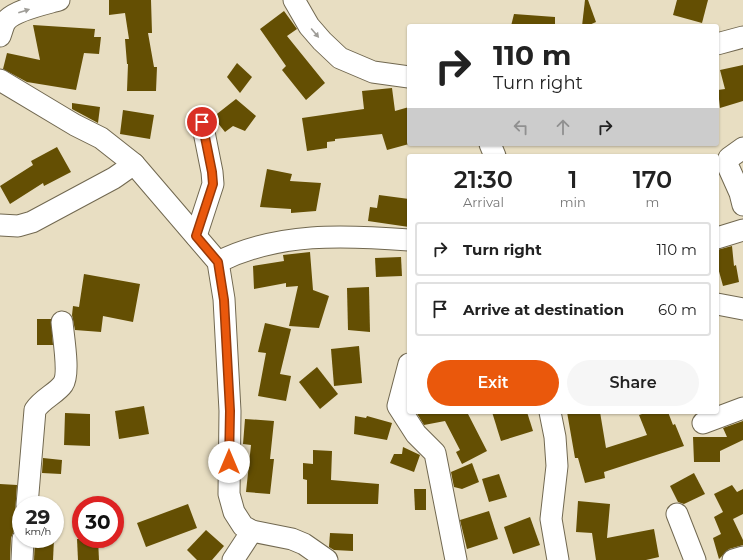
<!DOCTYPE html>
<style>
body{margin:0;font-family:Montserrat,sans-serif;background:#f6f6f6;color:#222;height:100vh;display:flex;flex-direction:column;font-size:15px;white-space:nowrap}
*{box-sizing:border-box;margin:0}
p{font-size:13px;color:#767676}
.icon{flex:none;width:22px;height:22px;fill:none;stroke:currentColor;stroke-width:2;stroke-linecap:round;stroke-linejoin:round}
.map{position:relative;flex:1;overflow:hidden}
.panel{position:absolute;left:407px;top:154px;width:312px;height:260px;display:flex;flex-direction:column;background:#fff;border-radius:4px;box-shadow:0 1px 3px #0004}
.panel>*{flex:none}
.banner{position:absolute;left:407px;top:24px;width:312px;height:122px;border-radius:4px;box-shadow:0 1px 3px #0004;background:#fff;color:#222;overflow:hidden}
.speed{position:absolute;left:12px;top:496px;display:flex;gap:8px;font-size:20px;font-weight:700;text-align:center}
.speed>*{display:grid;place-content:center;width:52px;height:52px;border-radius:50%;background:#fff;box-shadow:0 1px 3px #0004;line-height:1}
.speed small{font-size:10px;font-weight:400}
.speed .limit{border:6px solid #d22;background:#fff;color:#111}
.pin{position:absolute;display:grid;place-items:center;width:34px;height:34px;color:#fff;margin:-17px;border:2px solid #fff;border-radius:50%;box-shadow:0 1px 4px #0007}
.me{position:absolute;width:44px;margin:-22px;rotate:0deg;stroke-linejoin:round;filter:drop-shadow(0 0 3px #0008)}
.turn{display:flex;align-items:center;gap:14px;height:84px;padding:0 20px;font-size:18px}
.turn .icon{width:52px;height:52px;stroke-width:2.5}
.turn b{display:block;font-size:28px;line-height:34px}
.lanes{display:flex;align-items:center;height:38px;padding:0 20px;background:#0003;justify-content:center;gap:20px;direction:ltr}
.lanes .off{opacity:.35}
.eta{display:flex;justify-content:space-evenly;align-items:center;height:68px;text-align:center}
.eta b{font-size:24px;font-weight:600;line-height:28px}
.button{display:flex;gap:8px;margin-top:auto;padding:8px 20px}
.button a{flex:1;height:46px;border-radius:24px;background:#ea580c;color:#fff;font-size:16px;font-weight:600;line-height:46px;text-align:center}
.button a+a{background:#f6f6f6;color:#222}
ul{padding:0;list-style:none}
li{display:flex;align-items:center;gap:12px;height:54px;margin:0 8px 6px;padding:0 12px;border:2px solid #e0e0e0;border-radius:4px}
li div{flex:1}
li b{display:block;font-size:15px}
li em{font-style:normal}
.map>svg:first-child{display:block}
.building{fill:#644f03}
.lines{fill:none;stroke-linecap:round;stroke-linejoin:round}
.minor-casing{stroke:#716850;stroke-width:23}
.minor{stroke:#fff;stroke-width:21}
.oneway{fill:#9e9c97}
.route-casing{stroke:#983908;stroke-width:10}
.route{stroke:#ea580c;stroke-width:7}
</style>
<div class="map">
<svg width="743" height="560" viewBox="0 0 743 560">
<rect width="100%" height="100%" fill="#e8dec2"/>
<g class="building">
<path d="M 109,0 L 151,0 L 152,33 L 148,33 L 154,67 L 157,67 L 156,91 L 127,91 L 128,64 L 127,64 L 125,39 L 129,39 L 125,13 L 109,15 Z"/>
<path d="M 585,0 L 588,0 L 596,22 L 587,26 L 582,26 Z"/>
<path d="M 677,0 L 708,0 L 702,23 L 673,15 Z"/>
<path d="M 284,11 L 297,29 L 287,36 L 325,83 L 306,100 L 282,70 L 286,66 L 260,29 Z"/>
<path d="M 514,14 L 555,17 L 555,26 L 511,26 Z"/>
<path d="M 33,25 L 95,29 L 94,37 L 101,37 L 99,54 L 84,53 L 76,90 L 27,82 L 3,69 L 7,53 L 40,60 Z"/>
<path d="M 237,63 L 252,77 L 240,93 L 227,77 Z"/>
<path d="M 743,65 L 743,101 L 720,108 L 718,90 L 725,89 L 720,70 Z"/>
<path d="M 392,88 L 395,111 L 409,107 L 409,144 L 387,150 L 382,134 L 335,139 L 335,141 L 327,142 L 327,148 L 307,151 L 302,118 L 364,109 L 362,91 Z"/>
<path d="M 236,99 L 256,116 L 245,131 L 233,126 L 225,132 L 213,117 Z"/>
<path d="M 72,103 L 100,107 L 98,123 L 72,109 Z"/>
<path d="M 123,110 L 154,115 L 150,139 L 120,134 Z"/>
<path d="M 57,147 L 71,172 L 44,186 L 43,183 L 10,204 L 0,186 L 33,165 L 31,161 Z"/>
<path d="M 267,169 L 292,174 L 290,181 L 321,183 L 316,211 L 291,213 L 291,209 L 260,207 Z"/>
<path d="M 379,195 L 409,199 L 409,227 L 368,221 L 370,207 L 377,208 Z"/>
<path d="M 732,246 L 734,266 L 736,265 L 739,282 L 723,286 L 717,264 L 717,250 Z"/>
<path d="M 310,252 L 313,290 L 329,296 L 319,328 L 289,326 L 298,286 L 286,287 L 286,283 L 254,289 L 253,266 L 284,261 L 283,255 Z"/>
<path d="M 401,257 L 402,276 L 376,277 L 375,258 Z"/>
<path d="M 84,274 L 140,284 L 133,322 L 103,316 L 101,332 L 75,330 L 72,315 L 73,306 L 79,307 Z"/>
<path d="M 369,287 L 370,332 L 348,330 L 347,288 Z"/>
<path d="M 37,319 L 51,319 L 53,345 L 37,345 Z"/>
<path d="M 265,323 L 291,329 L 280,374 L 291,376 L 286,401 L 258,396 L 266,353 L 258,352 Z"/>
<path d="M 359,346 L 362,383 L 334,386 L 331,349 Z"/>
<path d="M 317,367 L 338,394 L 320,409 L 299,382 Z"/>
<path d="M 144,406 L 149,434 L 119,439 L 115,411 Z"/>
<path d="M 416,412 L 467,412 L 487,451 L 462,464 L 456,452 L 460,450 L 445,421 L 424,425 Z"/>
<path d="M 492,412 L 527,412 L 533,431 L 501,441 Z"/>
<path d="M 567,412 L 600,412 L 606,448 L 647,435 L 639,415 L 648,412 L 668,412 L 673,425 L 675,424 L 684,446 L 604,472 L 605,478 L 585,483 L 578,458 L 575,458 Z"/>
<path d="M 65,413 L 90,414 L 90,446 L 64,445 Z"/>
<path d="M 355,416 L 366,418 L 367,416 L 392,423 L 387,440 L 354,434 Z"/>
<path d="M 245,419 L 274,421 L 270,459 L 274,459 L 270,494 L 246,492 L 251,445 L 243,444 Z"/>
<path d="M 743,421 L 743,440 L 720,451 L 720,462 L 694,462 L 693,437 L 727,437 L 723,428 Z"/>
<path d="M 403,447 L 420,455 L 414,472 L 390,463 L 394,454 L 402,454 Z"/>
<path d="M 313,450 L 332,451 L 331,480 L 379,484 L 378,504 L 307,504 L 307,480 L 303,479 L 303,463 L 313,464 Z"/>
<path d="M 43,458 L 62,460 L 61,474 L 42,473 Z"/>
<path d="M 472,463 L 479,482 L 462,489 L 454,487 L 451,472 Z"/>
<path d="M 694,473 L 705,494 L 684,504 L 678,502 L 670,486 Z"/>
<path d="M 499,474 L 507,497 L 489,502 L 482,479 Z"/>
<path d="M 0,484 L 17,485 L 14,531 L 11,538 L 10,560 L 0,560 Z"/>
<path d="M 732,485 L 737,492 L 743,489 L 743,514 L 733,519 L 743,540 L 743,545 L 729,549 L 719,559 L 713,538 L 721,534 L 714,517 L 723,512 L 714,494 Z"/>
<path d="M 414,489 L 426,489 L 426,510 L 415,510 Z"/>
<path d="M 578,501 L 610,504 L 607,538 L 654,529 L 659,557 L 646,560 L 596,560 L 592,533 L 576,532 Z"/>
<path d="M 188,504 L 197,528 L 146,547 L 137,523 Z"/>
<path d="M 489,511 L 498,539 L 467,549 L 460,520 Z"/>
<path d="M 530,517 L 540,545 L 513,554 L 504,527 Z"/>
<path d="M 206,530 L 224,546 L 212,560 L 197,560 L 187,550 Z"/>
<path d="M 330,533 L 353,534 L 353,551 L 334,550 L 329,547 Z"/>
<path d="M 35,539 L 54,539 L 53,560 L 34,560 Z"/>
<path d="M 77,539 L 98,539 L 99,560 L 78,560 Z"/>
</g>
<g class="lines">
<g class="minor-casing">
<g id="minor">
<path d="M 294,0 L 309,26 L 322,41 L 340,58 L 373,72 L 409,77"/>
<path d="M 0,36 C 2,31 3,25 6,21 C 15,10 45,4 59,0"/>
<path d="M 717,44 L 743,37"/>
<path d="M 0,80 L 75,125 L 101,138 L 134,164 L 218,262 L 224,299 L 230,411 L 229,494 L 234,512 L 243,526 L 252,531 L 292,539 L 304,544 L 327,560"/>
<path d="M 490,144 L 495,156"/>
<path d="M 743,148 L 729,158 L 727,164 L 740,193 L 743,205"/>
<path d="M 0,225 L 18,226 L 32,222 L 114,178 L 134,164"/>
<path d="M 196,236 L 213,184 L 212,172 L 202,122"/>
<path d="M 717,238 L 743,230"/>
<path d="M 218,262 C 278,232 344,235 409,240"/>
<path d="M 717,304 L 743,309"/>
<path d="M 409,364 L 398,406 L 416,434 L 435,453 L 456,560"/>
<path d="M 550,412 L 555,437 L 557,466 L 551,519 L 558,560"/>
<path d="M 703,423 L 743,408"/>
<path d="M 27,505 L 35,410 C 42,399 57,393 63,384 C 70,374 63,335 62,322"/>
<path d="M 677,514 L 695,560"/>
<path d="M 22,560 L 23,539"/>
<path d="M 233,560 L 252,531"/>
<path d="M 733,560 L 743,557"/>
</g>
</g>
<use href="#minor" class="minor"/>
</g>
<defs><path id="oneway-solid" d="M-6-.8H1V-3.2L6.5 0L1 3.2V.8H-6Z"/></defs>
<g class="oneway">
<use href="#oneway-solid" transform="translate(24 11) rotate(-18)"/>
<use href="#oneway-solid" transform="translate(315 33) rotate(50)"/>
</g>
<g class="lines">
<g class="route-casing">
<path id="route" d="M 202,122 L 212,172 L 213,184 L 196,236 L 218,262 L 224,300 L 230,411 L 229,462"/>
</g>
<use href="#route" class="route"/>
</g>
</svg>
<div class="speed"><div>29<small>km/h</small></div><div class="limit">30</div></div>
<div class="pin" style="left:202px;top:122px;background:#d93025"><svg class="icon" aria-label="arrive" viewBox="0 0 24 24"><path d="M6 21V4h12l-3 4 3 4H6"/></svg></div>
<svg class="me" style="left:229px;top:462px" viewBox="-20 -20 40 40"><circle r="19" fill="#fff"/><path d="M0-13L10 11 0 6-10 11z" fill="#ea580c"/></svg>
<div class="banner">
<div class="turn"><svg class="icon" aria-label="right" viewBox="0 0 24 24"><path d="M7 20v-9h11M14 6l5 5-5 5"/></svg><div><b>110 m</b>Turn right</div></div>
<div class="lanes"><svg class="icon off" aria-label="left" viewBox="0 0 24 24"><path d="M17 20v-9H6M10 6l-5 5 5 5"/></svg><svg class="icon off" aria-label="ahead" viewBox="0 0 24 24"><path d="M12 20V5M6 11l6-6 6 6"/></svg><svg class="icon" aria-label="right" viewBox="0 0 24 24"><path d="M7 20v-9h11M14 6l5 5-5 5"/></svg></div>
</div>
<section class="panel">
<div class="eta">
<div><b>21:30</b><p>Arrival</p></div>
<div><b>1</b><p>min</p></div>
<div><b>170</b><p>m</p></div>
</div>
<ul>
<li><svg class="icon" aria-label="right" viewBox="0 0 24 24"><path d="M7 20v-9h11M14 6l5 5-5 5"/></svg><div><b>Turn right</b></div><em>110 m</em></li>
<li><svg class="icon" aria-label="arrive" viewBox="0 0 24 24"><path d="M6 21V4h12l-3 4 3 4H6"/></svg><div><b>Arrive at destination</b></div><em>60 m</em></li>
</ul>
<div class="button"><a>Exit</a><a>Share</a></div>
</section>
</div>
